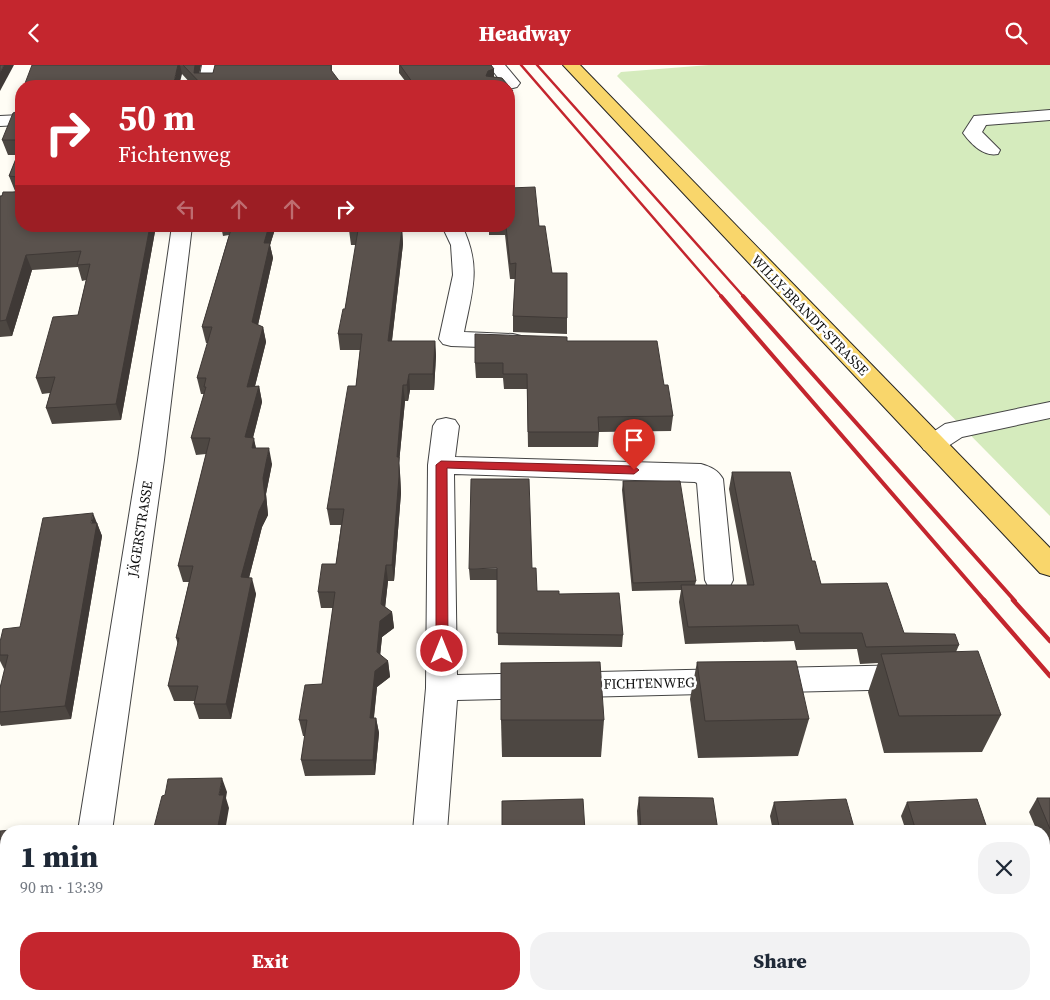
<!DOCTYPE html>
<meta charset="utf-8">
<style>
body{margin:0;font-family:"Source Serif 4",serif;background:#f2f2f3;color:#1f2937;height:100vh;display:flex;flex-direction:column;font-size:19px;white-space:nowrap}
*{box-sizing:border-box;margin:0}
p{font-size:16px;color:#747a83}
.icon{flex:none;width:28px;height:28px;fill:none;stroke:currentColor;stroke-width:2;stroke-linecap:round;stroke-linejoin:round}
.map{position:relative;flex:1;overflow:hidden}
.panel{position:absolute;left:0px;top:760px;width:1050px;height:175px;display:flex;flex-direction:column;background:#fff;border-radius:20px 20px 0 0;box-shadow:0 2px 8px #0003}
.panel>*{flex:none}
.guide{position:absolute;left:15px;top:15px;width:500px;height:152px;border-radius:20px;box-shadow:0 2px 8px #0003;background:#c4262e;color:#fff;overflow:hidden}
.pin{position:absolute;display:grid;place-items:center;width:42px;height:42px;color:#fff;margin:-51px -21px;border-radius:50% 50% 50% 0;rotate:-45deg;box-shadow:0 0 5px #0007}
.pin .icon{rotate:45deg}
.me{position:absolute;width:55px;margin:-28px;rotate:0deg;stroke-linejoin:round;filter:drop-shadow(0 0 4px #0008)}
.turn{display:flex;align-items:center;gap:18px;height:105px;padding:0 20px;font-size:22px}
.turn .icon{width:65px;height:65px;stroke-width:2.5}
.turn b{display:block;font-size:35px;line-height:42px}
.lanes{display:flex;align-items:center;height:48px;padding:0 20px;background:#0003;justify-content:center;gap:25px;direction:ltr}
.lanes .off{opacity:.35}
.round{display:grid;place-items:center;flex:none;width:52px;height:52px;border-radius:20px;background:#f2f2f3}
.summary{display:flex;align-items:center;justify-content:space-between;height:85px;padding:0 20px}
h1{font-size:30px;font-weight:800;line-height:38px}
.action{display:flex;gap:10px;margin-top:auto;padding:10px 20px}
.action a{flex:1;height:58px;border-radius:20px;background:#c4262e;color:#fff;font-size:20px;font-weight:800;line-height:58px;text-align:center}
.action a+a{background:#f2f2f3;color:#1f2937}
header{display:flex;justify-content:space-between;align-items:center;height:65px;padding:0 20px;background:#c4262e;color:#fff;font-size:22px;font-weight:800}
.map>svg:first-child{display:block}
.green{fill:#d5ebbd}
.lines{fill:none;stroke-linecap:round;stroke-linejoin:round}
.minor-casing{stroke:#444;stroke-width:2}
.major-casing{stroke:#222;stroke-width:2}
.minor{fill:#fff;fill-rule:evenodd}
.major{fill:#f9d66b;fill-rule:evenodd}
.rail-far2{stroke:#c4262e;stroke-width:2.5}
.rail-far1{stroke:#c4262e;stroke-width:4}
.rail{stroke:#c4262e;stroke-width:4.5}
.wall{fill:#4d4742}
.shaded-wall{fill:#3f3936}
.building{fill:#5a524d;stroke:#3f3936}
.route{fill:#c4262e;stroke:#7f191e}
.labels{text-anchor:middle;dominant-baseline:central;stroke-width:5;stroke-linejoin:round;paint-order:stroke}
.street-label{font-size:14px;fill:#111;stroke:#fff}
</style>
<header><svg class="icon" aria-label="back" viewBox="0 0 24 24"><path d="M15 5l-7 7 7 7"/></svg>Headway<svg class="icon" aria-label="search" viewBox="0 0 24 24"><circle cx="10" cy="10" r="6"/><path d="M15 15l6 6"/></svg></header>
<div class="map">
<svg width="1050" height="935" viewBox="0 0 1050 935">
<rect width="100%" height="100%" fill="#fffdf5"/>
<g class="green">
<path d="M 709,0 L 1050,0 L 1050,451 L 617,11 L 621,7 Z"/>
<path d="M 1050,916 L 1050,935 L 927,935 L 926,929 L 1044,929 L 1044,919 Z"/>
</g>
<g class="lines">
<g class="minor-casing">
<g id="minor">
<path d="M 202,0 L 218,0 L 215,21 L 198,21 Z"/>
<path d="M 488,0 L 505,0 L 520,18 L 517,22 L 509,24 L 509,21 L 488,21 L 490,17 L 500,15 Z"/>
<path d="M 1050,45 L 1050,55 L 986,60 L 982,67 L 1000,85 L 998,89 C 984,92 971,79 963,68 L 974,51 Z"/>
<path d="M 21,50 L 21,60 L 0,61 L 0,51 Z"/>
<path d="M 172,161 L 192,161 L 164,395 L 112,766 L 78,766 L 138,395 Z"/>
<path d="M 442,161 L 462,161 C 482,202 472,226 464,267 L 513,269 L 521,271 L 525,276 L 521,281 L 513,283 L 451,281 L 443,279 L 439,274 L 453,210 L 451,180 Z"/>
<path d="M 1050,337 L 1050,353 L 962,372 L 942,385 L 933,387 L 924,385 L 920,379 L 924,373 L 945,359 Z"/>
<path d="M 446,353 L 455,355 L 459,361 L 455,392 L 701,399 C 711,402 718,405 723,414 L 733,515 L 729,523 L 719,526 L 709,523 L 705,515 L 697,418 L 695,417 L 454,409 L 457,610 L 911,600 L 922,603 L 926,612 L 922,621 L 911,624 L 457,635 L 447,766 L 413,766 L 426,623 L 428,400 L 433,361 L 437,355 Z"/>
<path d="M 1044,803 L 1050,803 L 1050,837 L 1044,836 Z"/>
<path d="M 0,914 L 6,914 L 6,929 L 91,929 L 89,935 L 0,935 Z"/>
<rect x="403" y="929" width="38" height="6"/>
</g>
</g>
<g class="major-casing">
<path id="major" d="M 563,0 L 580,0 L 1050,483 L 1050,511 L 1040,508 Z"/>
</g>
<use href="#minor" class="minor"/>
<use href="#major" class="major"/>
<g class="rail-far2">
<path d="M 521,0 L 722,232"/>
<path d="M 537,0 L 744,232"/>
</g>
<g class="rail-far1">
<path d="M 721,231 L 985,536"/>
<path d="M 743,231 L 1015,536"/>
</g>
<g class="rail">
<path d="M 984,535 L 1050,611"/>
<path d="M 1013,535 L 1050,576"/>
</g>
</g>
<g class="wall">
<path d="M 32,0 L 201,0 L 199,8 L 213,8 L 215,0 L 332,0 L 332,7 L 343,21 L 193,21 L 182,9 Z"/>
<path d="M 399,0 L 491,0 L 494,4 L 494,12 L 502,13 L 513,26 L 513,36 L 509,37 L 509,21 L 409,21 L 399,8 Z"/>
<path d="M 21,27 L 21,161 L 156,161 L 121,355 L 52,359 L 46,343 L 50,328 L 42,329 L 36,313 L 78,250 L 86,215 L 82,216 L 78,202 L 32,205 L 12,271 L 0,272 L 0,131 L 16,126 L 15,126 L 9,111 L 18,90 L 8,90 L 2,75 L 18,46 Z"/>
<path d="M 221,161 L 276,161 L 270,180 L 273,193 L 258,260 L 263,262 L 266,277 L 255,321 L 259,321 L 262,337 L 253,373 L 256,383 L 272,399 L 266,429 L 268,450 L 262,462 L 249,513 L 256,529 L 231,654 L 199,654 L 194,639 L 195,636 L 174,636 L 168,621 L 178,580 L 176,573 L 189,517 L 183,517 L 178,501 L 206,389 L 196,390 L 191,373 L 204,329 L 201,329 L 197,313 L 208,278 L 206,278 L 202,262 L 229,170 L 223,171 Z"/>
<path d="M 489,161 L 539,161 L 552,208 L 567,253 L 567,269 L 513,267 L 513,251 L 515,214 L 510,214 L 505,170 L 489,170 Z"/>
<path d="M 402,163 L 403,179 L 392,276 L 435,276 L 436,291 L 434,325 L 410,325 L 408,336 L 405,336 L 399,398 L 400,408 L 401,428 L 394,516 L 388,516 L 385,542 L 392,547 L 394,563 L 382,572 L 380,590 L 388,596 L 390,612 L 377,622 L 374,653 L 376,653 L 379,668 L 375,710 L 305,711 L 301,695 L 305,671 L 303,671 L 299,655 L 322,619 L 333,543 L 321,543 L 318,527 L 336,499 L 341,460 L 330,460 L 327,444 L 356,321 L 360,285 L 340,285 L 338,269 L 345,244 L 356,180 L 351,180 L 349,165 Z"/>
<path d="M 567,276 L 664,320 L 673,351 L 671,366 L 599,367 L 598,382 L 528,382 L 527,324 L 504,324 L 503,313 L 476,313 L 475,298 Z"/>
<path d="M 732,407 L 812,496 L 821,519 L 904,568 L 959,580 L 956,587 L 1001,650 L 982,687 L 884,688 L 868,627 L 878,598 L 860,599 L 857,584 L 796,585 L 794,576 L 685,579 L 679,537 L 681,525 L 632,526 L 622,425 L 623,416 L 696,516 L 695,520 L 747,520 L 729,424 Z"/>
<path d="M 96,458 L 97,458 L 102,471 L 71,654 L 1,661 L 0,659 L 0,623 L 5,603 L 4,604 L 0,596 L 0,577 L 20,562 Z"/>
<path d="M 532,503 L 537,526 L 559,529 L 623,570 L 622,582 L 498,580 L 497,515 L 470,515 L 469,504 Z"/>
<path d="M 697,597 L 809,654 L 798,691 L 698,693 L 690,634 Z"/>
<path d="M 501,655 L 604,655 L 601,692 L 502,692 Z"/>
<path d="M 639,732 L 718,766 L 638,766 L 637,746 Z"/>
<path d="M 1037,733 L 1050,733 L 1050,797 L 1044,783 L 1044,766 L 1037,766 L 1029,747 Z"/>
<path d="M 774,737 L 855,766 L 773,766 L 770,751 Z"/>
<path d="M 907,737 L 988,766 L 906,766 L 901,751 Z"/>
<rect x="0" y="766" width="6" height="104"/>
<path d="M 452,929 L 829,929 L 831,935 L 453,935 Z"/>
<path d="M 865,929 L 934,929 L 930,935 L 866,935 Z"/>
</g>
<g class="shaded-wall">
<path d="M 4,0 L 14,0 L 0,26 L 0,8 Z"/>
<path d="M 178,0 L 180,0 L 182,9 L 179,21 L 173,21 Z"/>
<path d="M 195,0 L 201,0 L 198,15 L 194,8 Z"/>
<path d="M 494,4 L 494,14 L 486,11 L 488,6 Z"/>
<path d="M 513,26 L 513,36 L 509,37 L 509,27 Z"/>
<path d="M 150,161 L 156,161 L 121,355 L 116,339 Z"/>
<path d="M 269,161 L 276,161 L 270,180 L 273,193 L 255,273 L 252,257 L 264,178 Z"/>
<path d="M 402,163 L 403,179 L 390,292 L 388,276 Z"/>
<path d="M 26,190 L 32,205 L 12,271 L 6,255 Z"/>
<path d="M 263,262 L 266,277 L 251,337 L 247,322 Z"/>
<path d="M 435,276 L 436,291 L 434,325 L 433,309 Z"/>
<path d="M 409,309 L 410,325 L 408,336 L 407,320 Z"/>
<path d="M 403,320 L 405,336 L 399,398 L 400,408 L 401,428 L 394,516 L 392,500 L 397,392 Z"/>
<path d="M 259,321 L 262,337 L 249,388 L 245,372 Z"/>
<path d="M 254,373 L 257,389 L 252,383 Z"/>
<path d="M 269,383 L 272,399 L 266,429 L 268,450 L 262,462 L 245,528 L 241,512 Z"/>
<path d="M 93,448 L 102,471 L 71,654 L 65,641 Z"/>
<path d="M 386,500 L 388,516 L 384,553 L 392,547 L 394,563 L 382,572 L 379,602 L 377,587 Z"/>
<path d="M 252,513 L 256,529 L 231,654 L 226,639 Z"/>
<path d="M 388,596 L 390,612 L 377,622 L 372,668 L 370,653 L 375,606 Z"/>
<path d="M 376,653 L 379,668 L 375,710 L 373,695 Z"/>
<path d="M 222,713 L 227,727 L 226,733 L 229,743 L 225,766 L 217,766 L 219,730 Z"/>
<path d="M 1050,909 L 1050,916 L 1044,919 L 1044,912 Z"/>
</g>
<g class="building">
<path d="M 0,0 L 4,0 L 0,8 Z"/>
<path d="M 32,0 L 178,0 L 173,21 L 24,21 Z"/>
<path d="M 183,0 L 195,0 L 194,8 L 213,8 L 215,0 L 331,0 L 331,5 L 343,21 L 203,21 Z"/>
<path d="M 400,0 L 491,0 L 494,4 L 488,6 L 486,11 L 502,13 L 513,26 L 509,27 L 509,21 L 415,21 Z"/>
<path d="M 21,27 L 21,75 L 2,75 L 13,48 L 18,46 L 18,35 Z"/>
<path d="M 21,81 L 21,161 L 150,161 L 116,339 L 46,343 L 55,312 L 36,313 L 53,252 L 78,250 L 90,199 L 77,200 L 81,186 L 26,190 L 6,255 L 0,256 L 0,131 L 2,131 L 3,127 L 16,127 L 18,125 L 17,112 L 9,111 Z"/>
<path d="M 535,122 L 539,161 L 545,161 L 552,208 L 567,208 L 567,253 L 513,251 L 516,198 L 510,199 L 506,161 L 509,161 L 509,123 Z"/>
<path d="M 232,161 L 269,161 L 264,178 L 270,178 L 252,257 L 263,262 L 247,322 L 259,321 L 245,372 L 254,373 L 252,383 L 269,383 L 263,413 L 265,434 L 259,446 L 241,512 L 252,513 L 226,639 L 194,639 L 198,621 L 168,621 L 179,573 L 176,573 L 193,501 L 178,501 L 210,373 L 191,373 L 206,322 L 204,322 L 206,313 L 197,313 L 212,262 L 202,262 Z"/>
<path d="M 350,161 L 393,161 L 393,163 L 402,163 L 388,276 L 435,276 L 433,309 L 409,309 L 407,320 L 403,320 L 397,392 L 399,392 L 399,412 L 392,500 L 386,500 L 381,539 L 392,547 L 380,556 L 377,587 L 388,596 L 375,606 L 370,653 L 376,653 L 373,695 L 301,695 L 307,655 L 299,655 L 305,620 L 322,619 L 335,527 L 318,527 L 322,499 L 336,499 L 344,444 L 327,444 L 348,321 L 356,321 L 362,269 L 338,269 L 343,244 L 345,244 L 358,165 L 349,165 Z"/>
<path d="M 475,269 L 567,272 L 567,276 L 657,276 L 664,320 L 668,320 L 673,351 L 598,352 L 599,367 L 528,367 L 527,309 L 503,309 L 503,298 L 475,298 Z"/>
<path d="M 732,407 L 790,407 L 812,496 L 815,496 L 821,519 L 887,518 L 904,568 L 955,569 L 959,580 L 866,582 L 862,568 L 800,568 L 798,560 L 688,562 L 681,520 L 754,520 Z"/>
<path d="M 471,414 L 529,414 L 532,503 L 536,503 L 537,526 L 559,526 L 559,529 L 619,528 L 623,570 L 497,568 L 497,503 L 469,504 Z"/>
<path d="M 623,416 L 680,416 L 696,516 L 633,518 Z"/>
<path d="M 93,448 L 91,458 L 97,458 L 65,641 L 0,647 L 0,623 L 8,590 L 0,590 L 0,577 L 3,564 L 20,562 L 43,453 Z"/>
<path d="M 978,586 L 1001,650 L 899,651 L 881,589 Z"/>
<path d="M 796,596 L 809,654 L 705,656 L 697,597 Z"/>
<path d="M 600,597 L 604,655 L 501,655 L 501,598 Z"/>
<path d="M 222,713 L 219,730 L 224,730 L 217,766 L 153,766 L 162,731 L 165,730 L 168,714 Z"/>
<path d="M 639,732 L 713,733 L 718,766 L 641,766 Z"/>
<path d="M 1037,733 L 1050,733 L 1050,764 Z"/>
<path d="M 583,734 L 585,766 L 502,766 L 502,736 Z"/>
<path d="M 846,734 L 855,766 L 780,766 L 774,737 Z"/>
<path d="M 977,734 L 988,766 L 916,766 L 907,737 Z"/>
<path d="M 33,763 L 32,766 L 6,766 L 6,842 L 0,842 L 0,766 Z"/>
<path d="M 1044,841 L 1050,841 L 1050,909 L 1044,912 Z"/>
<path d="M 331,929 L 361,929 L 362,935 L 331,935 Z"/>
<path d="M 676,929 L 829,929 L 831,935 L 678,935 Z"/>
</g>
<path class="route" d="M 441,396 L 634,401 L 639,405 L 634,409 L 447,403 L 448,586 L 447,589 L 438,589 L 436,586 L 436,400 Z"/>
<g class="labels">
<g class="street-label">
<text transform="translate(810 250) rotate(46)">WILLY-BRANDT-STRASSE</text>
<text transform="translate(140 464) rotate(-81)">JÄGERSTRASSE</text>
<text transform="translate(649 618) rotate(-1)">FICHTENWEG</text>
</g>
</g>
</svg>
<div class="pin" style="left:634px;top:405px;background:#d93025"><svg class="icon" aria-label="arrive" viewBox="0 0 24 24"><path d="M6 21V4h12l-3 4 3 4H6"/></svg></div>
<svg class="me" style="left:442px;top:586px" viewBox="-20 -20 40 40"><circle r="17" fill="#c4262e" stroke="#fff" stroke-width="3"/><path d="M0-11L8 9 0 5-8 9z" fill="#fff"/></svg>
<div class="guide">
<div class="turn"><svg class="icon" aria-label="right" viewBox="0 0 24 24"><path d="M7 20v-9h11M14 6l5 5-5 5"/></svg><div><b>50 m</b>Fichtenweg</div></div>
<div class="lanes"><svg class="icon off" aria-label="left" viewBox="0 0 24 24"><path d="M17 20v-9H6M10 6l-5 5 5 5"/></svg><svg class="icon off" aria-label="ahead" viewBox="0 0 24 24"><path d="M12 20V5M6 11l6-6 6 6"/></svg><svg class="icon off" aria-label="ahead" viewBox="0 0 24 24"><path d="M12 20V5M6 11l6-6 6 6"/></svg><svg class="icon" aria-label="right" viewBox="0 0 24 24"><path d="M7 20v-9h11M14 6l5 5-5 5"/></svg></div>
</div>
<section class="panel">
<div class="summary"><div><h1>1 min</h1><p>90 m · 13:39</p></div><a class="round"><svg class="icon" aria-label="close" viewBox="0 0 24 24"><path d="M6 6l12 12M18 6L6 18"/></svg></a></div>
<div class="action"><a>Exit</a><a>Share</a></div>
</section>
</div>
